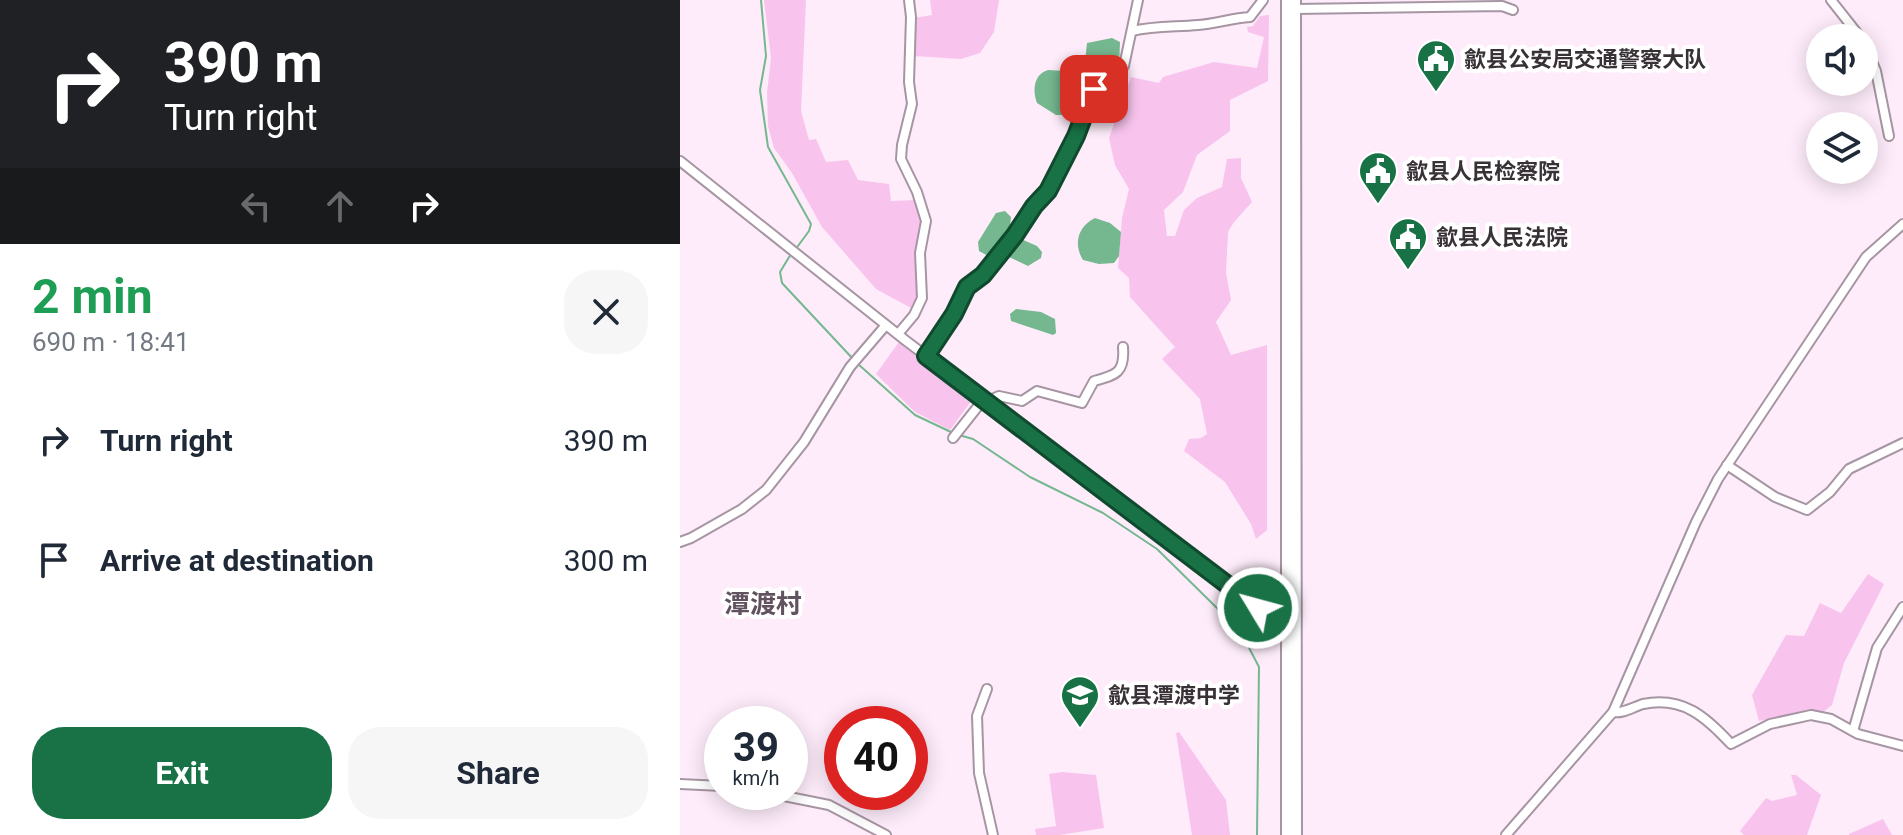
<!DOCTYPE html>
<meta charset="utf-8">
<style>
body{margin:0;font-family:Roboto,"Noto Sans SC",sans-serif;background:#f6f6f7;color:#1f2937;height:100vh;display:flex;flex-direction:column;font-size:30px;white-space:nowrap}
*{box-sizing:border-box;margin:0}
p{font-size:26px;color:#747a83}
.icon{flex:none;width:44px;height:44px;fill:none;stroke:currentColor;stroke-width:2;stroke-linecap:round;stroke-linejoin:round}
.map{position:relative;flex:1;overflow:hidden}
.panel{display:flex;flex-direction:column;background:#fff;width:680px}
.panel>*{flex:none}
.top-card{background:#202124;color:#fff;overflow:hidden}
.fabs{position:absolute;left:1126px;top:24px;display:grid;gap:16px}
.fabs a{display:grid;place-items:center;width:72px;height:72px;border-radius:50%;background:#fff;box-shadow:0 4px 20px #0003;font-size:40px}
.speed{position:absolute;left:24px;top:706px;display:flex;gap:16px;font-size:40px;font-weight:700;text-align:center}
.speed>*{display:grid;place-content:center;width:104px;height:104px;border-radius:50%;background:#fff;box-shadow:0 4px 20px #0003;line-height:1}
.speed small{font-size:20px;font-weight:400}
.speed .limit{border:12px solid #d22;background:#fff;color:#111}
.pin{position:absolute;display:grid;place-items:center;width:68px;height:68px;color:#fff;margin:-34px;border-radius:16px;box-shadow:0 4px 12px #0006}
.me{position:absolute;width:88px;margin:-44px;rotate:307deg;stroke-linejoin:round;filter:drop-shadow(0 0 6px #0008)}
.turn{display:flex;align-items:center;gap:28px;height:168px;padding:0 32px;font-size:36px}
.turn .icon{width:104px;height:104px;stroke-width:2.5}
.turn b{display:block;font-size:56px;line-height:68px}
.lanes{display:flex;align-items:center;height:76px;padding:0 32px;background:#0003;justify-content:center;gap:40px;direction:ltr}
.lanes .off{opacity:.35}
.round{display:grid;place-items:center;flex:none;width:84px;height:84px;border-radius:32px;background:#f6f6f7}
.overview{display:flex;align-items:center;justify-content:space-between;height:136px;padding:0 32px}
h1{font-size:48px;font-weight:700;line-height:60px;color:#1e9e55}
.cta{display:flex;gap:16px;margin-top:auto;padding:16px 32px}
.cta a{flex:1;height:92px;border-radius:32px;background:#197246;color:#fff;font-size:32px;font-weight:700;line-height:92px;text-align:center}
.cta a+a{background:#f6f6f7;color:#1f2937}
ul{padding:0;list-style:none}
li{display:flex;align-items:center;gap:24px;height:120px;padding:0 32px}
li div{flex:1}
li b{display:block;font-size:30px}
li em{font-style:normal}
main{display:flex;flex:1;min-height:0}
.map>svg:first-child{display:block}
.green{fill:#f8c4ee}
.water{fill:#75b78f}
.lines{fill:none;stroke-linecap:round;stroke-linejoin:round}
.stream{stroke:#75b78f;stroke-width:2}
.minor-casing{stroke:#a695a2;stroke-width:12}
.major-casing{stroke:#a695a2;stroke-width:14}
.minor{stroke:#fff;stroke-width:8}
.major{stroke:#fff;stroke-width:10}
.route-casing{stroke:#104a2e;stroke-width:20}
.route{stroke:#197246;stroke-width:14}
.labels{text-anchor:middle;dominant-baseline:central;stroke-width:8;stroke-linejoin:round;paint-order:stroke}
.poi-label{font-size:22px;font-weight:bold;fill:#383237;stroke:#fff;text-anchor:start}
.quarter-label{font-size:26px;font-weight:bold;fill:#61525f;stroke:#fff}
</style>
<main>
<section class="panel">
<div class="top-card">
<div class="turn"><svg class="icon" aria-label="right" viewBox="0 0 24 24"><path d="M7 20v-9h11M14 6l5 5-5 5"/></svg><div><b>390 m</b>Turn right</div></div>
<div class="lanes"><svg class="icon off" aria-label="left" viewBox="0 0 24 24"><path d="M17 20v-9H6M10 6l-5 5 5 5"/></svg><svg class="icon off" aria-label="ahead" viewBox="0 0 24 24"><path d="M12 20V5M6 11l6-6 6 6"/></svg><svg class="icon" aria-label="right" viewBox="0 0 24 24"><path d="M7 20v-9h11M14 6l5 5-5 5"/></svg></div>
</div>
<div class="overview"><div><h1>2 min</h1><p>690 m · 18:41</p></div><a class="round"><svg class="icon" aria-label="close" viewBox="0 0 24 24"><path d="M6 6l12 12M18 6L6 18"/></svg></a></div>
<ul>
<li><svg class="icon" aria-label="right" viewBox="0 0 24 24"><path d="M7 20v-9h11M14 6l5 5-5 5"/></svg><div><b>Turn right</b></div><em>390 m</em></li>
<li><svg class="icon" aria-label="arrive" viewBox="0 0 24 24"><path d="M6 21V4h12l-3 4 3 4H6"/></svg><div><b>Arrive at destination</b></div><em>300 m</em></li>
</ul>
<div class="cta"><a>Exit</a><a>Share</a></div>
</section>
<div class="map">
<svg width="1223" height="835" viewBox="0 0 1223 835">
<rect width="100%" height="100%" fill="#feecfa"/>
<g class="green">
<path d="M 84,0 L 126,0 L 121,111 L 129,140 L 136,139 L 146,162 L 168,160 L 178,180 L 209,184 L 211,201 L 236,200 C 248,227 245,279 237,307 L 231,308 L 196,289 L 142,227 L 112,173 L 94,148 L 88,126 L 87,92 L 91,58 Z"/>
<path d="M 250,0 L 319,0 L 314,32 L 300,53 L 281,59 L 233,56 L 234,18 L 252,15 Z"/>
<path d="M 589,15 L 588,81 L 550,100 L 550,131 L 517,155 L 503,192 L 484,210 L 487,236 L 495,236 L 504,210 L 517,198 L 542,187 L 547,159 L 561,158 L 561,178 L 572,202 L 554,222 L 548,232 L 546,273 L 551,300 L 536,322 L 551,355 L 587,345 L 587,530 L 576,539 L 571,524 L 545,482 L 504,451 L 509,439 L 521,438 L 527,434 L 520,399 L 482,359 L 495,347 L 450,297 L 449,278 L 438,268 L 442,218 L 449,189 L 435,165 L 429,138 L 451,77 L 479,83 L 483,77 L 534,62 L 577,68 L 584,37 L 568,32 L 567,27 L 573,26 L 580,16 Z"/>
<path d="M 219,342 L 292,400 L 270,430 L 235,412 L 196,374 Z"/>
<path d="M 1188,574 L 1204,584 L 1164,663 L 1152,705 L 1142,713 L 1133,711 L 1079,721 L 1072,695 L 1106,635 L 1124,636 L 1140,603 L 1161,613 Z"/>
<path d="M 499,732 L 546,800 L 550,835 L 512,835 L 496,733 Z"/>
<path d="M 382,772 L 416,775 L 424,828 L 380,835 L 356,835 L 355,829 L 376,826 L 369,774 Z"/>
<path d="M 1111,775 L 1116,775 L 1141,795 L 1127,835 L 1064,835 L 1060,831 L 1086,798 L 1092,801 L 1117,795 Z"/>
<path d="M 1203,819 L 1212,835 L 1169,835 L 1169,834 Z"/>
</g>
<g class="water">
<path d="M 432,38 L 440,42 L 439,68 L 422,76 L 410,74 L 405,62 L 407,43 Z"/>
<path d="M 368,70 L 385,71 L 398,78 L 402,94 L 390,115 L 376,115 L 357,103 C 352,90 354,74 368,70 Z"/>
<path d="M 325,211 L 331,217 C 330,232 324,250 310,257 L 299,251 L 298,242 L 316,213 Z"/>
<path d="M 415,218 L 430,223 L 441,232 L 439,256 L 434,263 L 419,264 L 403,260 C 393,244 398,226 415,218 Z"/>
<path d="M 341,239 L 357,246 L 362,252 L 361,258 L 348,266 L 325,255 L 332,243 Z"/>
<path d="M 336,309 L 361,312 L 375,319 L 376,333 L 373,335 L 331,321 L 330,314 Z"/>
</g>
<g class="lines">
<g class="stream">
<path d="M 81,0 L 86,56 L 80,90 L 88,147 L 131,224 L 129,231 L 115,250"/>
<path d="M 111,254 L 100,272 L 102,283 L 174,360"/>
<path d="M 178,364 L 235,415 L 273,433"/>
<path d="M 279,435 L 293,439 L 350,477 L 423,513 L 477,549 L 540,611 L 565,640 L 579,667 L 577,835"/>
</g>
<g class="minor-casing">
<g id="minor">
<path d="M 1151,0 L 1181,38"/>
<path d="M 615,9 L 822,6 L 833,10"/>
<path d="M 452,31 C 474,26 495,27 518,25 C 535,24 552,18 570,17 L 583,0"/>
<path d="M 1184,42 L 1196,71 L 1209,136"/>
<path d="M 0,161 L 225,340 L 607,630"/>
<path d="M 218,334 L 234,315 L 242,298 L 240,253 L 246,221 L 237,192 L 221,159 L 222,145 L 232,104 L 229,82 L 231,17 L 229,0"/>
<path d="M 246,356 L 274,314 L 287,287 L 303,275 L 335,235 L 354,206 L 368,191 L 396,136 L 417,84 L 440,72 L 444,66 L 458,0"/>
<path d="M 306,402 L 319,396 L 342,401 L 357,391 L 402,403 L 414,381 C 436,375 445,373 443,347"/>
<path d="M 273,438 L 303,400"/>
<path d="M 1047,465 L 1095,497 L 1127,510 L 1150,492 L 1169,469 L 1223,443"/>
<path d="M 0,542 L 11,538 L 62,509 L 86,490 L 124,442 L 170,367 L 206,325"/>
<path d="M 307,689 L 297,716 L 299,773 L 313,835"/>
<path d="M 933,712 C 943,714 953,707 963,704 C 1003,696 1026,717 1051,744 L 1090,724 L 1131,715 L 1151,719 L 1178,734 L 1223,746"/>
<path d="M 1173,731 L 1197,648 L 1223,607"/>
<path d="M 0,784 L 42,786"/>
<path d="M 84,792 L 149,805 L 206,835"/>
<path d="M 826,835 L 933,712 L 1016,522 L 1038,479 L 1186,257 L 1223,224"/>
</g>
</g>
<g class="major-casing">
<g id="major">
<path d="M 607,0 L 607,835"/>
<path d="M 615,0 L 616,835"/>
</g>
</g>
<use href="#minor" class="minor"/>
<use href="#major" class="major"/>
</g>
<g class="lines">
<g class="route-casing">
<path id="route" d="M 414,89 L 396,136 L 368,191 L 354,206 L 335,235 L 303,275 L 287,287 L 274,314 L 246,356 L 578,608"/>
</g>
<use href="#route" class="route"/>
</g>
<defs>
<g id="civic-pin" transform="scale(2)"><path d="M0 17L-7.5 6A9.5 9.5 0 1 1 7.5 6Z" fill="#197246" stroke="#fff"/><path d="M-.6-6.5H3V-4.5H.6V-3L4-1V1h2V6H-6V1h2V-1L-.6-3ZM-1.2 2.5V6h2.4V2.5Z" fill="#fff"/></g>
<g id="school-pin" transform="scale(2)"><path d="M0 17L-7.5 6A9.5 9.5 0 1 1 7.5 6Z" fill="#197246" stroke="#fff"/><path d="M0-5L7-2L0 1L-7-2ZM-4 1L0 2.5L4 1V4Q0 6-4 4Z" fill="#fff"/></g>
</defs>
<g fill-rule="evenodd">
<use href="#civic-pin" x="756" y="59"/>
<use href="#civic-pin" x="698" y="171"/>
<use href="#civic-pin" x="728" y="237"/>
<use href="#school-pin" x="400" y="695"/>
</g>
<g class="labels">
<g class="poi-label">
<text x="784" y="59">歙县公安局交通警察大队</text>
<text x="726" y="171">歙县人民检察院</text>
<text x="756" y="237">歙县人民法院</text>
<text x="428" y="695">歙县潭渡中学</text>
</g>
<g class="quarter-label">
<text x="83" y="604">潭渡村</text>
</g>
</g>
</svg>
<div class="fabs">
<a><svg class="icon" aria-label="sound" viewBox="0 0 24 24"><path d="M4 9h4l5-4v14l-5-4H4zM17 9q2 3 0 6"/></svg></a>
<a><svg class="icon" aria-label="layers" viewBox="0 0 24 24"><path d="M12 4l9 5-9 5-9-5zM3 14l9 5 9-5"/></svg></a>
</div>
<div class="speed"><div>39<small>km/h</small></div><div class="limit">40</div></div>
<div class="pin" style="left:414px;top:89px;background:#d93025"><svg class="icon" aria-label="arrive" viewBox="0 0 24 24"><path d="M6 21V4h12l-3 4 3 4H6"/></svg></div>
<svg class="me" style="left:578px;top:608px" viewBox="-20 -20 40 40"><circle r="17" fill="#197246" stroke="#fff" stroke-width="3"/><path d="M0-11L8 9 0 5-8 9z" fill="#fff"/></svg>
</div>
</main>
